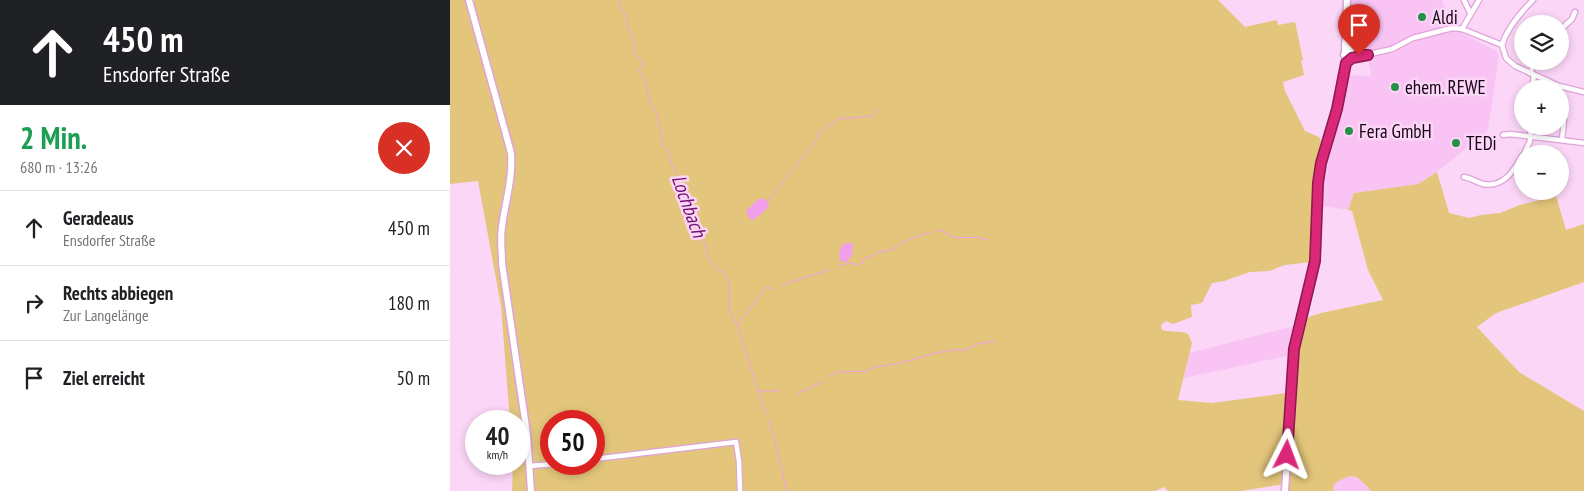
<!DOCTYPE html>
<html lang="de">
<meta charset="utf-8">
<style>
body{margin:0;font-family:"PT Sans Narrow",sans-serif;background:#f2f2f2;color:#202124;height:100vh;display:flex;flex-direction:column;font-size:19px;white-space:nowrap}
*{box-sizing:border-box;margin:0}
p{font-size:16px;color:#757577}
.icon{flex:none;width:28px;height:28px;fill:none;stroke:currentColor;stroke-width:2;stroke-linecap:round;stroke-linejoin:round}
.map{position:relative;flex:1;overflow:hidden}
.side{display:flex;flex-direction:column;background:#fff;width:450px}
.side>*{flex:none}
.hud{background:#202124;color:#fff;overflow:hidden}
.buttons{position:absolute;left:1064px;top:15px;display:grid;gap:10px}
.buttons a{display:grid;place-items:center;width:55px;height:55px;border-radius:50%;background:#fff;box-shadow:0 2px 8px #0003;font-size:25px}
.speed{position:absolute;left:15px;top:410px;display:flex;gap:10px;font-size:25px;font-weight:700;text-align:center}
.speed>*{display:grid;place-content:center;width:65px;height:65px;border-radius:50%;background:#fff;box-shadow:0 2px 8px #0003;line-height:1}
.speed small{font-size:12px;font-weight:400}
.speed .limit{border:8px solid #d22;background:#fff;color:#111}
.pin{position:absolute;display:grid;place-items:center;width:42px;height:42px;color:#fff;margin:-51px -21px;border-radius:50% 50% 50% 0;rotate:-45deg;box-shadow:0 0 5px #0007}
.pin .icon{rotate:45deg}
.me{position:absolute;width:55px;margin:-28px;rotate:3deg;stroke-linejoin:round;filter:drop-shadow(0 0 4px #0008)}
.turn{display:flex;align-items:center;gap:18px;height:105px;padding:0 20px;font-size:22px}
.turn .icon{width:65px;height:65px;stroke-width:2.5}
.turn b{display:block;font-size:35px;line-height:42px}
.round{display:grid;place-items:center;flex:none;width:52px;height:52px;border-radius:26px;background:#f2f2f2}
.head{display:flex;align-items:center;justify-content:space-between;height:85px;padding:0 20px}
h1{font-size:30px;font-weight:600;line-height:38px;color:#1e9e55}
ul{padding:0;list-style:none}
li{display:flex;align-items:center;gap:15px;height:75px;padding:0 20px;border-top:1px solid #e0e0e0}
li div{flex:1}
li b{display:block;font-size:19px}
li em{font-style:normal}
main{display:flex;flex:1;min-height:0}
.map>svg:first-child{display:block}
.built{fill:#f9c3f3}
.green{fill:#e3c67b;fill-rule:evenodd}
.water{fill:#f29feb}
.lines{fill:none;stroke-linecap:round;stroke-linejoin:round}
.stream{stroke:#f29feb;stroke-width:1}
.street-casing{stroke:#dea3d8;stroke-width:7}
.secondary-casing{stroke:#dea3d8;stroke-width:9}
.street{stroke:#fff;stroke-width:4.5}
.secondary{stroke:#fff;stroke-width:6}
.route-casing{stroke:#8e194d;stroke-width:12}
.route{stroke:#db2777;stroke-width:9}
.poi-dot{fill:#259047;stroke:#fbd6f7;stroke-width:2}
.labels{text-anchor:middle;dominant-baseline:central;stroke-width:5;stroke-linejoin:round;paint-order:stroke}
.poi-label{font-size:19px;fill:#170416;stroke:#fbd6f7;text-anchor:start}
.water-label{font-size:20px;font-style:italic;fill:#751372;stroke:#fbd6f7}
</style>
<main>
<section class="side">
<div class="hud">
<div class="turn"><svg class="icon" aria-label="ahead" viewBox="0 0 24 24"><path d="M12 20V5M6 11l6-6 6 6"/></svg><div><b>450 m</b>Ensdorfer Straße</div></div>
</div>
<div class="head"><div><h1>2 Min.</h1><p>680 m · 13:26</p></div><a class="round" style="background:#d93025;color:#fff"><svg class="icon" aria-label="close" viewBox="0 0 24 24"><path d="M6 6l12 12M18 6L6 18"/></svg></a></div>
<ul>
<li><svg class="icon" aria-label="ahead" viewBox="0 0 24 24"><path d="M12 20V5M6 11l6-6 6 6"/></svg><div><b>Geradeaus</b><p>Ensdorfer Straße</p></div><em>450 m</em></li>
<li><svg class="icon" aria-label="right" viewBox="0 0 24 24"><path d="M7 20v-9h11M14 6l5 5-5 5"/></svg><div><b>Rechts abbiegen</b><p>Zur Langelänge</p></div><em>180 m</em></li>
<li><svg class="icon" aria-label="arrive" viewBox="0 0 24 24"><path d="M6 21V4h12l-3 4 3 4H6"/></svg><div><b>Ziel erreicht</b></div><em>50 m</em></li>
</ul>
</section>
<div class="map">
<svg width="1134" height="491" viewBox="0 0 1134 491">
<rect width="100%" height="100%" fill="#fbd6f7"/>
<g class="built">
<path d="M 900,0 L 992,0 L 1001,26 L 1004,26 L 1007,31 L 1045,50 L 1049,55 L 1038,130 L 987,172 L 968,184 L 904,193 L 898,210 L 869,205 L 872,172 L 895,89 L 897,75 L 921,76 L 921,73 L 918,59 L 906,53 L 898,44 Z"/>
<path d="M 845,326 L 841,355 L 734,378 L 739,353 Z"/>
<path d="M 903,476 L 909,479 L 921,491 L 883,491 L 884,484 L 894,478 Z"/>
</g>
<path class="green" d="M 0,0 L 768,0 L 795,27 L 827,20 L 828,25 L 845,22 L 853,60 L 851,61 L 854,75 L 833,82 L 835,91 L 855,131 L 869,137 L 871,141 L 865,175 L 861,262 L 835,265 L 819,271 L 800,272 L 774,281 L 762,283 L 752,303 L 741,305 L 742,317 L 723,324 L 716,321 L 711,325 L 712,330 C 722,333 731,330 738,334 L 742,343 L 728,400 L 762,403 L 836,393 L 835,414 L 845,412 L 846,369 L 856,318 L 871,313 L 933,300 L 918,270 L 902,211 L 898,210 L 904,193 L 968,184 L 987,172 L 999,213 L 1019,218 L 1031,215 L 1050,213 L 1070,205 L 1106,196 L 1116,230 L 1134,224 L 1134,282 L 1046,313 L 1027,327 L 1069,372 L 1134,411 L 1134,491 L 921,491 C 905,474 905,472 884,484 L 883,491 L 839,491 L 839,485 L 828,485 L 791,491 L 718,491 L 714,487 L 705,491 L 62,491 L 63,464 L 69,464 L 69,421 L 60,421 L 51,306 L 28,181 L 0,184 ZM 101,421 L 144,421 L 144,464 L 101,464 Z"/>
<g class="water">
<path d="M 313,198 L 319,204 L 316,210 L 302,221 L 298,216 L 296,211 L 307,200 Z"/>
<path d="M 399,243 L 403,244 L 402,255 L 397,262 L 390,261 L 389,252 L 393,244 Z"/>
</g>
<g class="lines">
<g class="stream">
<path d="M 170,0 L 170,9 L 178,18 L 177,25 L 185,43 L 184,53 L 192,61 L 193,66 L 189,70 C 198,81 196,90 200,103 C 202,110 201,103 205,109 C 209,116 210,131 213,139 L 211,144 L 217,149 L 222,165 L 228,176 L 228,185 L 255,244 L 259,259 L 267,269 L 274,273 L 279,282 L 279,310 L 287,325 L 316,414"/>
<path d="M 317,202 L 368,138 L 369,132 L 389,119 L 423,116 L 429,110"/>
<path d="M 486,230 L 493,231 L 504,238 L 527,237 L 537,240"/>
<path d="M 389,265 L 402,263 L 406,265 L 412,263 L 415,258 L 421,257 L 429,252 L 441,250 L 459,239 L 480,232"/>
<path d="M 332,285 L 379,270"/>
<path d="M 287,325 L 317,287 L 322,289"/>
<path d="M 380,376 L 389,372 L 416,371 L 426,367 L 450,363 L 486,353 L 502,350 L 516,350 L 527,344 L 545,341"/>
<path d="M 308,391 L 329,391"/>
<path d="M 345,395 L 374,381"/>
<path d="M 319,419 L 337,491"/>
</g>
<g class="street-casing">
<g id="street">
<path d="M 1014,0 L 1020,13"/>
<path d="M 1012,29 L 1029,0"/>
<path d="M 1110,30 L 1122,19 L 1125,12"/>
<path d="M 1052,45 L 1056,58 L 1065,66 L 1109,86 L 1134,92"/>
<path d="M 1052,45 C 1057,28 1070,13 1083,0"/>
<path d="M 902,58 L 942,49 L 963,38 L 1002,28 L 1012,29 L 1052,45"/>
<path d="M 1080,73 L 1086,61"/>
<path d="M 1082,89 L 1084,75"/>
<path d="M 1053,135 L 1060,134 L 1134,143"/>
<path d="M 1112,140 L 1114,121"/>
<path d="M 1074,154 L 1080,141 L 1081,126"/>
<path d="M 1014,177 C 1021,178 1026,182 1033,184 C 1053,188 1064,171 1072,156"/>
<path d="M 144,459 L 286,442 L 289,461 L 290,491"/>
<path d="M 79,466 L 105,464"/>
</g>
</g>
<g class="secondary-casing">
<g id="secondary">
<path d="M 19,0 L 61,153 C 63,179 55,203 52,227 C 50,239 52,251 52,263 L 77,434 L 81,491"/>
<path d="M 895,44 C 897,49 902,51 903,56 L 901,59 L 897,60 L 894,55 L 896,51 L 900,51"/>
<path d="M 895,52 L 897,0"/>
<path d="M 835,491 L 844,349 L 865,261 L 869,172 L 892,88 L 896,65 L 898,60"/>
</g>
</g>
<use href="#street" class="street"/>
<use href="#secondary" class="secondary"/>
</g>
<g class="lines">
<g class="route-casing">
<path id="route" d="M 837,455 L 844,349 L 865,261 L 868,183 L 871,163 L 887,109 L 896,63 L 902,58 L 918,55 L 909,55"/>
</g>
<use href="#route" class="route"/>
</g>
<g class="poi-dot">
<circle cx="972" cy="17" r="5"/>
<circle cx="945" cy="87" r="5"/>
<circle cx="899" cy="131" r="5"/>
<circle cx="1006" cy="143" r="5"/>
</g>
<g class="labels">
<g class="poi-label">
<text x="982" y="17">Aldi</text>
<text x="955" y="87">ehem. REWE</text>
<text x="909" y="131">Fera GmbH</text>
<text x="1016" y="143">TEDi</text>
</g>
<g class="water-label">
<text transform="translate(239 206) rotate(70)">Lochbach</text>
</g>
</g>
</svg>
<div class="buttons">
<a><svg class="icon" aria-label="layers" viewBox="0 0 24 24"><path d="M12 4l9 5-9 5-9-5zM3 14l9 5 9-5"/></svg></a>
<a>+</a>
<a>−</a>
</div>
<div class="speed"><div>40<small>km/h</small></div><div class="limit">50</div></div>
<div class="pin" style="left:909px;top:55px;background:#d93025"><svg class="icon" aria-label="arrive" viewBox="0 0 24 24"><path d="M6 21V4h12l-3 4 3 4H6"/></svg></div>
<svg class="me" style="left:837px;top:455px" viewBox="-20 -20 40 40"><path d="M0-17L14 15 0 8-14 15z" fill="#db2777" stroke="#fff" stroke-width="4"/></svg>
</div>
</main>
